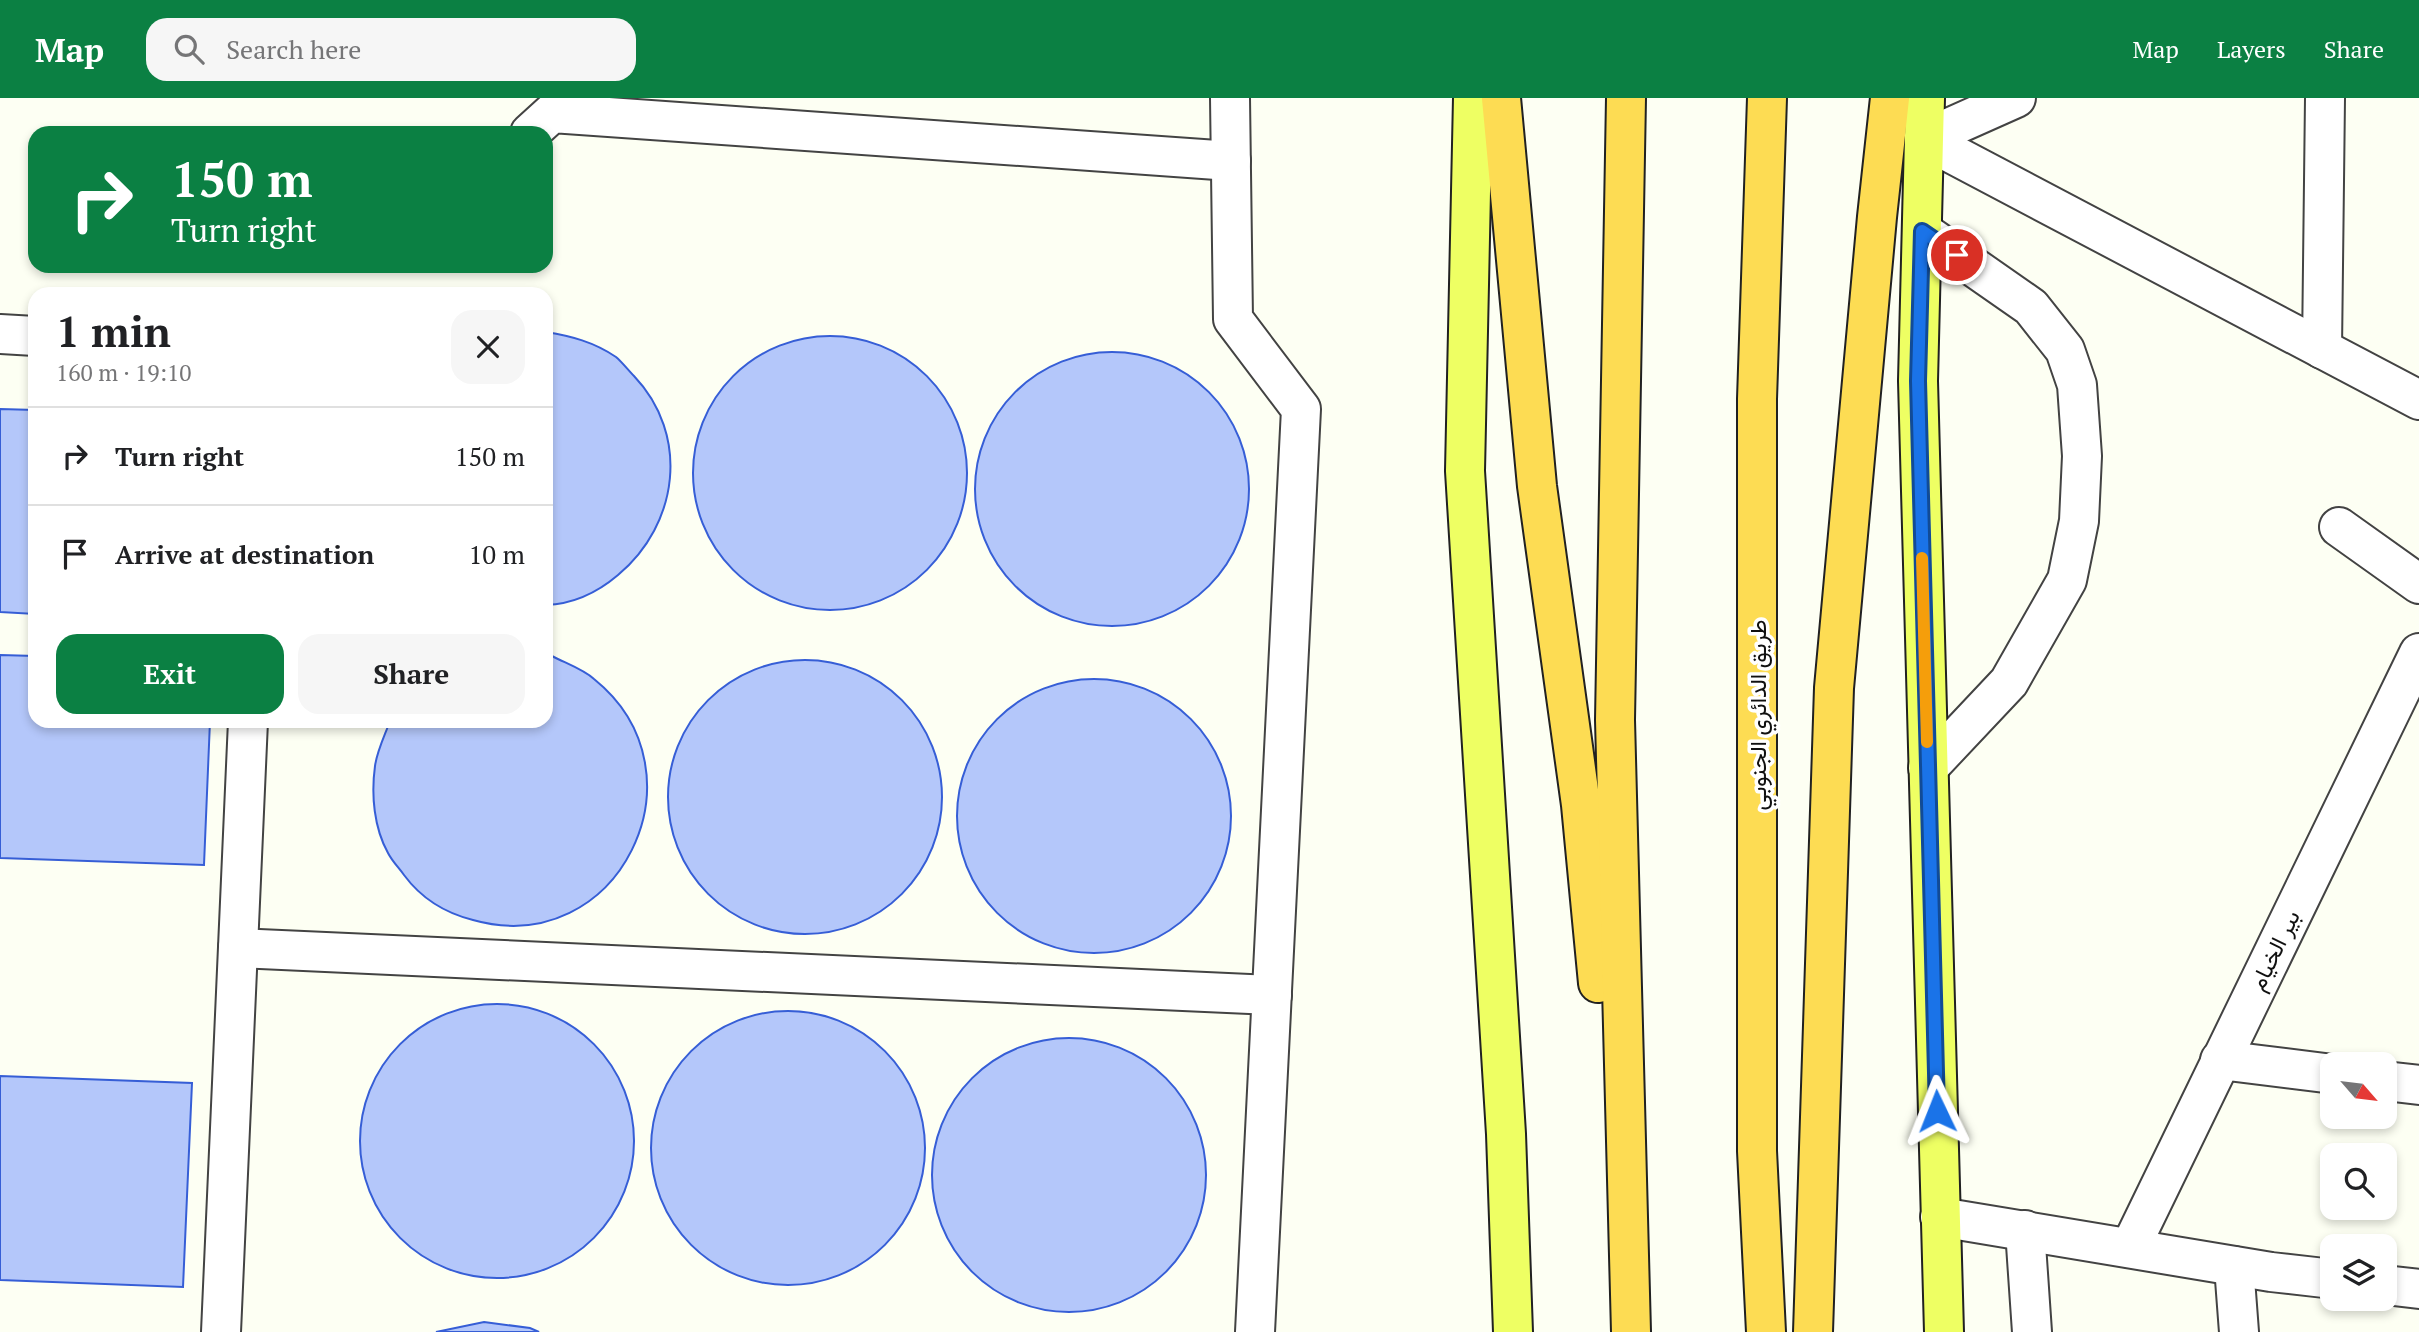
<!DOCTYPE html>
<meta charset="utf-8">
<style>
body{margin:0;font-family:"PT Serif",Vazirmatn,serif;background:#f6f6f6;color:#202124;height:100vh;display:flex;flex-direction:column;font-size:26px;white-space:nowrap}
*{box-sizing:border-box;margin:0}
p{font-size:23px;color:#757577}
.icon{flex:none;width:38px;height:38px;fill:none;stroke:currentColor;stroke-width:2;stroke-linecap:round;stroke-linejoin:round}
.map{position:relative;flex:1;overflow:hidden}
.panel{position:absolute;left:28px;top:189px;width:525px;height:441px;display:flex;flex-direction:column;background:#fff;border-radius:21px;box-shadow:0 4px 10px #0003}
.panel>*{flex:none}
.guide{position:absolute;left:28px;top:28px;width:525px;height:147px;border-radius:21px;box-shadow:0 4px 10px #0003;background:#0b8043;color:#fff;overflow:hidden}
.needle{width:46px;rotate:118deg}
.controls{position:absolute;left:2320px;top:954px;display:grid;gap:14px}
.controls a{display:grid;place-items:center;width:77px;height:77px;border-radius:14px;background:#fff;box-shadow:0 4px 10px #0003;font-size:35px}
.pin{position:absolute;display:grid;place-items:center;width:60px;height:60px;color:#fff;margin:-30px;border:4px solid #fff;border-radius:50%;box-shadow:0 2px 7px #0007}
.me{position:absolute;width:77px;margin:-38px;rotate:358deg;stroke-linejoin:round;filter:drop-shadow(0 0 5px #0008)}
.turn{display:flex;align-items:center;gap:24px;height:147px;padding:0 28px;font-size:32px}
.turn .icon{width:91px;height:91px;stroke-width:2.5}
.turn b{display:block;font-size:49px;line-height:60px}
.round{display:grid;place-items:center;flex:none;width:74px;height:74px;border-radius:21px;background:#f6f6f6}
.head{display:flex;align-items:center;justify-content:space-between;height:119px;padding:0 28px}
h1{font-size:42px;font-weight:800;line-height:52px}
.primary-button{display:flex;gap:14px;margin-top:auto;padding:14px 28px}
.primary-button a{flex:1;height:80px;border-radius:21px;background:#0b8043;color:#fff;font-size:28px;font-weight:800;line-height:80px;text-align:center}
.primary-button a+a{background:#f6f6f6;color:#202124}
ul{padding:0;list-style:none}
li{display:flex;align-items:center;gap:21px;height:98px;padding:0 28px;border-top:2px solid #e0e0e0}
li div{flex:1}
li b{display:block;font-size:26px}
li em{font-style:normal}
header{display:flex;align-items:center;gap:42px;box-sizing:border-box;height:98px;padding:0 35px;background:#0b8043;color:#fff}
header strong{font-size:33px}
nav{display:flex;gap:38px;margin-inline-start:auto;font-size:24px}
.search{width:490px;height:63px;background:#f6f6f6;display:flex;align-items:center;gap:18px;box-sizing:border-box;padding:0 24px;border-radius:21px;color:#757577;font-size:26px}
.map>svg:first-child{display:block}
.water{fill:#b4c7fa;stroke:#365ed6;stroke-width:2}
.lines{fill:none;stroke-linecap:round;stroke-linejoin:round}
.minor-casing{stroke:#434343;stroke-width:42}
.major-casing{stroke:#212121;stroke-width:42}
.highway-casing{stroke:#212121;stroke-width:42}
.minor{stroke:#fff;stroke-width:38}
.major{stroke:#eeff63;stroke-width:38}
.highway{stroke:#fddc53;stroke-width:38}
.route-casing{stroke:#114b97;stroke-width:18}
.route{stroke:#1a73e8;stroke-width:12}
.slow{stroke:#f59e0b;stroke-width:12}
.labels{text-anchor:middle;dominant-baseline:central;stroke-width:7;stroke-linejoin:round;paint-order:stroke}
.street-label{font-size:23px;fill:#101010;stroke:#fff}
</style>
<header>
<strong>Map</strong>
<div class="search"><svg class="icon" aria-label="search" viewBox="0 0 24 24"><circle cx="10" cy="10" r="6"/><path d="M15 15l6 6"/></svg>Search here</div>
<nav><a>Map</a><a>Layers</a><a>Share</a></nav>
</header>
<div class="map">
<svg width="2419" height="1234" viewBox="0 0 2419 1234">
<rect width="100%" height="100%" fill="#fdfff3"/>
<g class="water">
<path d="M 546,234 C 571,238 594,244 616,259 C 622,264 628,272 634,278 C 690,337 679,426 618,477 C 598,494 573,506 546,507 Z"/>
<circle cx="830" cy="375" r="137"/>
<circle cx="1112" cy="391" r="137"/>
<path d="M 0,311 L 35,312 L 35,516 L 0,514 Z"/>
<path d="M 0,557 L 35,558 L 35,623 L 210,623 L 204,767 L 0,760 Z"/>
<path d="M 546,558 L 552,558 C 565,565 583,571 594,581 C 711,675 618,863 473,822 C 445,815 421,800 404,777 C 399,770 392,763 388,755 C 374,730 371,697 375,668 C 377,653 385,637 390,623 L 546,623 Z"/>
<circle cx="805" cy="699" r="137"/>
<circle cx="1094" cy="718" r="137"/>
<circle cx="497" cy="1043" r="137"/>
<circle cx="788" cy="1050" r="137"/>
<circle cx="1069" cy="1077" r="137"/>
<path d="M 0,978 L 192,985 L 183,1189 L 0,1182 Z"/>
<path d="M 484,1224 L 530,1230 L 539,1234 L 436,1234 Z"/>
</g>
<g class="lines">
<g class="minor-casing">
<g id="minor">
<path d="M 1230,0 L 1233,221 L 1301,311 L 1255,1234"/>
<path d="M 530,35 L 552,15 L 1231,63"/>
<path d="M 1924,41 L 2419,302"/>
<path d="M 1924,41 L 2016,0"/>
<path d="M 1922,133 L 2031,209 L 2065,252 L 2077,287 L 2082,358 L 2079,423 L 2067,482 L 2009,584 L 1928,670"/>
<path d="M 0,236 L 35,238"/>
<path d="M 2322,251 L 2325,0"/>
<path d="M 2339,429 L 2419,486"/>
<path d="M 238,850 L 1272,897"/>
<path d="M 2220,962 L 2333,976"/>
<path d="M 2385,983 L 2419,987"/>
<path d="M 1940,1119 L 2271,1174 L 2333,1181"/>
<path d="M 2025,1132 L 2032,1234"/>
<path d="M 2130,1150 L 2419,555"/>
<path d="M 2234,1168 L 2239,1234"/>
<path d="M 2385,1187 L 2419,1191"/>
<path d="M 221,1234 L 248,623"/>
</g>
</g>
<g class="major-casing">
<g id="major">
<path d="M 1473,0 L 1465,373 L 1506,1036 L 1513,1234"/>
<path d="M 1925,0 L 1918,283 L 1944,1234"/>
</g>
</g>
<g class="highway-casing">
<g id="highway">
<path d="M 1501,0 L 1537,388 L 1581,707 L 1598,885"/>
<path d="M 1626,0 L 1615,622 L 1631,1234"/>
<path d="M 1766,1234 L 1757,1053 L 1757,301 L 1767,0"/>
<path d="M 1813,1234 L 1834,590 L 1877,119 L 1890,0"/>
</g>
</g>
<use href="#minor" class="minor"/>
<use href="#major" class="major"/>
<use href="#highway" class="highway"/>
</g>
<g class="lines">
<g class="route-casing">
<path id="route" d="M 1937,1013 L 1918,283 L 1922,133 L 1957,157"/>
</g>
<use href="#route" class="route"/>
<path class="slow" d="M 1922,460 L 1927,644"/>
</g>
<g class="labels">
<g class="street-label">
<text transform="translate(1757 617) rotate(-90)">طريق الدائري الجنوبي</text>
<text transform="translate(2274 852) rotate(-64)">بير الخيام</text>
</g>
</g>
</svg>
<div class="controls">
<a><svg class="needle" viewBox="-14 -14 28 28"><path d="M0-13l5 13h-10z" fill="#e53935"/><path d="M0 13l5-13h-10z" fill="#757577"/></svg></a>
<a><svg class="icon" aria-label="search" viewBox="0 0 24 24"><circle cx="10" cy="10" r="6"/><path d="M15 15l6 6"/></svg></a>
<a><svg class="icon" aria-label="layers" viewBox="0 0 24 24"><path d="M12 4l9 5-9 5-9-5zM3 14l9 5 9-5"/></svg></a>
</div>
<div class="pin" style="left:1957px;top:157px;background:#d93025"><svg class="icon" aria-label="arrive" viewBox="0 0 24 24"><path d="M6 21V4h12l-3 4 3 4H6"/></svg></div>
<svg class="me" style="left:1937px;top:1013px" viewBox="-20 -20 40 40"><path d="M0-17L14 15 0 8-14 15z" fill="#1a73e8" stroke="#fff" stroke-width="4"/></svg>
<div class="guide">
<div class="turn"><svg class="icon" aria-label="right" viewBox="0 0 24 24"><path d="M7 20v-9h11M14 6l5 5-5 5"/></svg><div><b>150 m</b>Turn right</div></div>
</div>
<section class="panel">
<div class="head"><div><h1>1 min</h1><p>160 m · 19:10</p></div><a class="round"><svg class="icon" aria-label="close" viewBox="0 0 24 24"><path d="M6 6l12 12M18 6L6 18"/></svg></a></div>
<ul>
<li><svg class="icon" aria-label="right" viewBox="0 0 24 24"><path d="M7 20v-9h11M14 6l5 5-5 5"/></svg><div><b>Turn right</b></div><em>150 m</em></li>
<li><svg class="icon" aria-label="arrive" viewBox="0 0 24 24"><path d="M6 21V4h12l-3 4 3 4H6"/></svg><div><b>Arrive at destination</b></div><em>10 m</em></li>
</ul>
<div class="primary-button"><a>Exit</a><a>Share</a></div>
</section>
</div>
